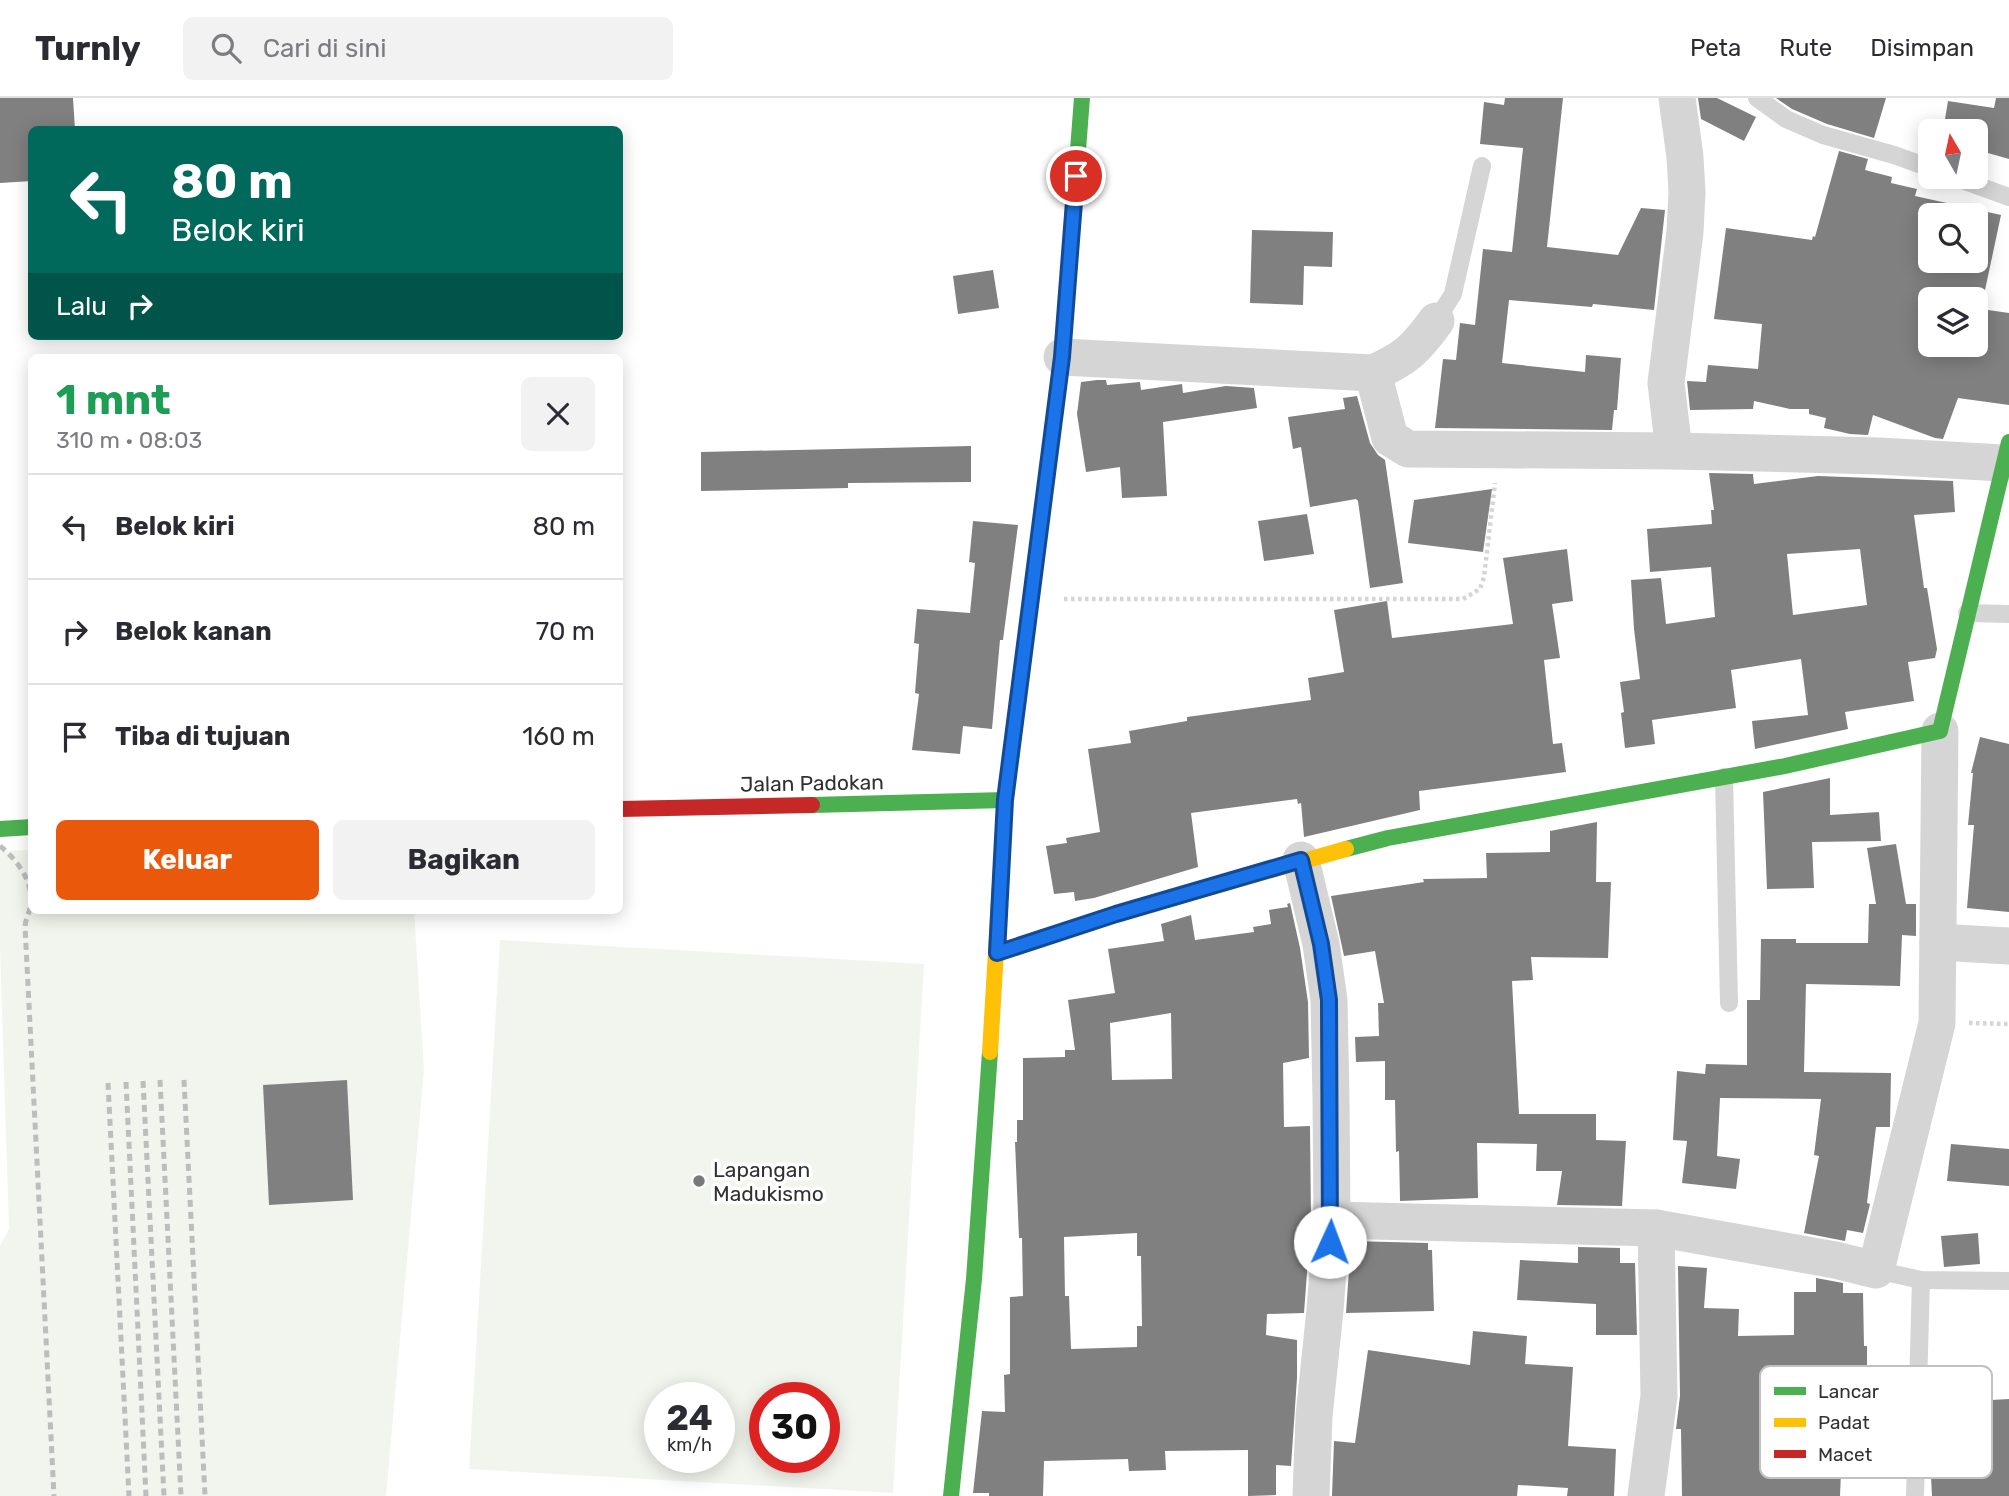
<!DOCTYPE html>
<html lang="id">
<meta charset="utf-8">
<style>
body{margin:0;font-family:Rubik,sans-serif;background:#f2f2f3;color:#2b2b33;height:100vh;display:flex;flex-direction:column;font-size:26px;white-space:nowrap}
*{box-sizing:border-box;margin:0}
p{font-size:23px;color:#7c7c81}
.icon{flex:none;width:38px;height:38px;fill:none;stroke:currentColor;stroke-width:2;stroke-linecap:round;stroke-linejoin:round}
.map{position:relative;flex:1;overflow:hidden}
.side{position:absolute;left:28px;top:256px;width:595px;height:560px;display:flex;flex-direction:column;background:#fff;border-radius:10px;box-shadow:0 4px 18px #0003}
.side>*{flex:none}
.guide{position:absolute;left:28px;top:28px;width:595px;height:214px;border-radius:10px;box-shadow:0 4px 18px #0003;background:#00695c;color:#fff;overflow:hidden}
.needle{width:46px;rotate:351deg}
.tools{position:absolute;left:1918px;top:21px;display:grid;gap:14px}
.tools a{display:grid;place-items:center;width:70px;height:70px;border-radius:10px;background:#fff;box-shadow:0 4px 18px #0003;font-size:35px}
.speed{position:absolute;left:644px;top:1284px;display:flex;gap:14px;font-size:35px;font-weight:700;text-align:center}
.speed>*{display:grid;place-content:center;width:91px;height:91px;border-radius:50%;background:#fff;box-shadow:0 4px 18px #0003;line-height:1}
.speed small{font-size:18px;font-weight:400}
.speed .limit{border:10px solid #d22;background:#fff;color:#111}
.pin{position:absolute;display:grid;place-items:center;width:60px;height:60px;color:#fff;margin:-30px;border:4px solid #fff;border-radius:50%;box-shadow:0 2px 7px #0007}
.me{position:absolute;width:77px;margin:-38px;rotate:2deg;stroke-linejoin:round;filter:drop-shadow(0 0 5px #0008)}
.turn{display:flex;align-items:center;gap:24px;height:147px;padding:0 28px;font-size:32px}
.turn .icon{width:91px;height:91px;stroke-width:2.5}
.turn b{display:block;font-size:49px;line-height:60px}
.then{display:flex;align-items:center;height:66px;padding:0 28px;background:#0003;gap:14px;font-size:26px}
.round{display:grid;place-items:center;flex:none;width:74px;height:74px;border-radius:10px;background:#f2f2f3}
.head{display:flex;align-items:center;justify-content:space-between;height:119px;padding:0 28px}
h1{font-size:42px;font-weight:700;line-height:52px;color:#1e9e55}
.action{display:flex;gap:14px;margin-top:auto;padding:14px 28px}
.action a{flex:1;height:80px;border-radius:10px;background:#ea580c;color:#fff;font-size:28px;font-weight:700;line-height:80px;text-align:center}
.action a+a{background:#f2f2f3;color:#2b2b33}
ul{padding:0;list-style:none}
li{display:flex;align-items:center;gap:21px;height:105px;padding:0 28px;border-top:2px solid #e1e1e2}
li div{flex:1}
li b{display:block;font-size:26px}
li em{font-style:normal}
header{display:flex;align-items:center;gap:42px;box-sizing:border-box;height:98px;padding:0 35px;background:#fff;border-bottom:2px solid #e1e1e2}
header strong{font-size:33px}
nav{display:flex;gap:38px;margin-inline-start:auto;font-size:24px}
.search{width:490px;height:63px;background:#f2f2f3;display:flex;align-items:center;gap:18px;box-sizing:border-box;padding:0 24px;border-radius:10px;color:#7c7c81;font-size:26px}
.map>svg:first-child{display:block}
.green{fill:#f2f5ed;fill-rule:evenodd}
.building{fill:#808080;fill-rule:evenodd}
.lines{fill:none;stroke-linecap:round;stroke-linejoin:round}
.path{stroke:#d5d5d5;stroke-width:4.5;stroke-dasharray:3.5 3.5;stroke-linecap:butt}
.lane{stroke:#d5d5d5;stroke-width:18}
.street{stroke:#d5d5d5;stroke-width:37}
.fast{stroke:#4caf50;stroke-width:16}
.slow{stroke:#ffc107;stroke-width:16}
.jam{stroke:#c62828;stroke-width:16}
.rail{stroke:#bdbdbd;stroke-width:5;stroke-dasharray:7 5;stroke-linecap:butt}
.route-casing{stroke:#114b97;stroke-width:18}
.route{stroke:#1a73e8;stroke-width:12}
.poi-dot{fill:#797979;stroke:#fff;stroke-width:2.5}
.labels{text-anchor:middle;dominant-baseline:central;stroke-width:7;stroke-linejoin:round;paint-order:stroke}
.street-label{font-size:21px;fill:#313131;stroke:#fff}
.poi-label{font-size:21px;fill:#313131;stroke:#fff;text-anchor:start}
.key{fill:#fff;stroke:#c1c1c1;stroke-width:2}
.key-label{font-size:19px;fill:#313131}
</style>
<header>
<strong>Turnly</strong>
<div class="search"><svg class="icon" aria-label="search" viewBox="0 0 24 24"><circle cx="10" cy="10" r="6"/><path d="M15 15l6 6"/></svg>Cari di sini</div>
<nav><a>Peta</a><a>Rute</a><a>Disimpan</a></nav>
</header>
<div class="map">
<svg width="2009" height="1398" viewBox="0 0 2009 1398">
<rect width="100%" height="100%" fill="#fff"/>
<g class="green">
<path d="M 31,752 L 32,812 L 414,812 L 424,972 L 386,1398 L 0,1398 L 0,1148 L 9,1131 L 0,851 L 0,753 Z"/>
<path d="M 500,842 L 924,866 L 893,1395 L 469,1371 ZM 660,1300 L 719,1300 L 719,1360 L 660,1360 ZM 765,1300 L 824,1300 L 824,1360 L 765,1360 Z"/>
</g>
<g class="building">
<path d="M 0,0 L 73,0 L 75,32 L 32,32 L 32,83 L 0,85 Z"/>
<path d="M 1505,0 L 1563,0 L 1547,149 L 1618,157 L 1641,110 L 1665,112 L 1654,212 L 1593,206 L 1592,209 L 1509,202 L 1502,265 L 1585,274 L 1586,257 L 1621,260 L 1617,312 L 1614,312 L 1612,332 L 1435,330 L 1443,261 L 1456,262 L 1460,225 L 1475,227 L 1483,151 L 1512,154 L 1523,50 L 1480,46 L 1484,4 L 1504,7 Z"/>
<path d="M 1698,0 L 1717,0 L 1756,19 L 1744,43 L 1701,21 Z"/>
<path d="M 1776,0 L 1886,0 L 1874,40 L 1827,26 L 1792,11 Z"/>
<path d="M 1996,0 L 2009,0 L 2009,61 L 1981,53 L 1985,42 L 1976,41 L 1976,33 L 1943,33 L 1948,3 L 1994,10 Z"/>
<path d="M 1839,53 L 1868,61 L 1865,72 L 1892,79 L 1891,85 L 1917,91 L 1915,98 L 2001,117 L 1981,211 L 2009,215 L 2009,307 L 1958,300 L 1943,341 L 1935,340 L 1873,317 L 1868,337 L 1850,336 L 1824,330 L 1826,320 L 1809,316 L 1809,311 L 1790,311 L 1754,303 L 1753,311 L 1690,312 L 1687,283 L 1706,284 L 1708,267 L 1758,271 L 1762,226 L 1714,221 L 1726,130 L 1812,142 L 1813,138 L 1815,139 ZM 1930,117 L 1976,117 L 1976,163 L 1930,163 ZM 1930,201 L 1976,201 L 1976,247 L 1930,247 Z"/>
<path d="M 1252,132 L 1333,134 L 1332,169 L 1304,168 L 1303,207 L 1250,205 Z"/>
<path d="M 993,172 L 999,210 L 958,216 L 953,178 Z"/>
<path d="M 1097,282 L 1106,282 L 1107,287 L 1140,284 L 1141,292 L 1182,286 L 1183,295 L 1226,288 L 1254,290 L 1257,310 L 1163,324 L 1167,398 L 1122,400 L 1120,369 L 1086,374 L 1077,316 L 1081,284 Z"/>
<path d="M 1357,298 L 1370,345 L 1378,357 L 1385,362 L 1403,485 L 1370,490 L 1358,403 L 1356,401 L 1310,409 L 1301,349 L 1293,351 L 1288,319 L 1345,311 L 1343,300 Z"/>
<path d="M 971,348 L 971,384 L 848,385 L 848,390 L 701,393 L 701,354 Z"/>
<path d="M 1709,375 L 1753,376 L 1754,386 L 1818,378 L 1953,383 L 1955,414 L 1914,417 L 1924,490 L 1927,490 L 1937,551 L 1935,560 L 1908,564 L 1914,603 L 1845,614 L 1848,631 L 1755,651 L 1752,623 L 1808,617 L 1801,561 L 1731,572 L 1736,610 L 1652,622 L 1655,646 L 1625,650 L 1621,615 L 1624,614 L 1620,584 L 1640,581 L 1634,531 L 1631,482 L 1661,480 L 1666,526 L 1715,519 L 1711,469 L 1650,474 L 1647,431 L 1712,426 L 1711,412 L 1714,412 ZM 1860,451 L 1867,507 L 1793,517 L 1787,456 Z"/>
<path d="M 1492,391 L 1483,454 L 1408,445 L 1414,402 Z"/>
<path d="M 1307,416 L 1314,456 L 1264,463 L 1258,423 Z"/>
<path d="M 973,423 L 1018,427 L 1003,542 L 1000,542 L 992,631 L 963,628 L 960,656 L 912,652 L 919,596 L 915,595 L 919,546 L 914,545 L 917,511 L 970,515 L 975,465 L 969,464 Z"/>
<path d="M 1567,451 L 1573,503 L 1552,506 L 1560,560 L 1544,562 L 1553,646 L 1562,645 L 1566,674 L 1419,693 L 1420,712 L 1304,739 L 1301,705 L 1298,706 L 1297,701 L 1191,715 L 1198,769 L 1094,800 L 1075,803 L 1074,794 L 1054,796 L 1046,748 L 1067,745 L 1066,740 L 1100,734 L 1088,651 L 1131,645 L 1129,633 L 1187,623 L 1187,619 L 1311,602 L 1308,580 L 1344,574 L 1334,512 L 1387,503 L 1392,540 L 1513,526 L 1503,460 Z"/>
<path d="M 1980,639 L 2009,646 L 2009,814 L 1967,810 L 1974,727 L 1968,727 L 1973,675 L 1971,675 Z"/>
<path d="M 1830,680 L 1830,717 L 1879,714 L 1881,743 L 1812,744 L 1814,790 L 1767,791 L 1763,694 Z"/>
<path d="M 1597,724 L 1596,784 L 1611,784 L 1608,860 L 1531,859 L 1533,882 L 1512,883 L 1519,1016 L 1596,1016 L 1596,1042 L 1626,1043 L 1622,1108 L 1557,1107 L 1562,1073 L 1536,1073 L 1537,1046 L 1477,1045 L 1478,1100 L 1400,1103 L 1399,1053 L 1396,1054 L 1395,1002 L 1385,1002 L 1385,963 L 1356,964 L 1355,939 L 1379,938 L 1378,905 L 1384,905 L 1375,853 L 1344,858 L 1331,798 L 1424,784 L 1423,781 L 1487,780 L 1486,755 L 1550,754 L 1550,733 Z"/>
<path d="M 1896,746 L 1906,806 L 1916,806 L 1916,838 L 1902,837 L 1900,888 L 1806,886 L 1804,974 L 1891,975 L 1890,1026 L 1890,1029 L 1876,1029 L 1867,1105 L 1870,1106 L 1863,1135 L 1847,1132 L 1845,1143 L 1804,1135 L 1819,1058 L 1814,1057 L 1821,1001 L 1720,1000 L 1717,1058 L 1740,1061 L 1736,1091 L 1682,1085 L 1687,1043 L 1673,1042 L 1677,973 L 1705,976 L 1706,966 L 1747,967 L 1747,902 L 1760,902 L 1761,841 L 1796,841 L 1796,845 L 1868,845 L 1869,806 L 1876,806 L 1867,750 Z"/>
<path d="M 1290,805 L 1300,850 L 1308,904 L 1309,960 L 1283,965 L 1284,1029 L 1310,1028 L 1311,1121 L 1304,1215 L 1267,1216 L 1266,1237 L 1297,1242 L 1297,1280 L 1291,1368 L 1276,1367 L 1276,1397 L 1248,1398 L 1248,1352 L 1165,1353 L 1166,1372 L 1129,1373 L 1128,1361 L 1044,1363 L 1043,1398 L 989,1398 L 989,1395 L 973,1395 L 982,1313 L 1005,1314 L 1004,1277 L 1010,1276 L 1010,1199 L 1023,1198 L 1022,1140 L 1019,1140 L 1015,1044 L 1017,1044 L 1017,1022 L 1023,1022 L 1023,960 L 1065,959 L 1065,952 L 1075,952 L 1068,902 L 1115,895 L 1108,851 L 1164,843 L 1161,826 L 1191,817 L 1195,842 L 1254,834 L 1253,829 L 1271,826 L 1269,812 L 1288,809 L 1287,806 ZM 1171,915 L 1172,981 L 1112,982 L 1110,925 ZM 1137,1135 L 1137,1158 L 1141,1158 L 1142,1228 L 1137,1228 L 1137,1249 L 1071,1251 L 1069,1198 L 1065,1198 L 1064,1139 Z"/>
<path d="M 347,982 L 353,1102 L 269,1107 L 263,987 Z"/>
<path d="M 1951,1046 L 2009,1051 L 2009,1088 L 1947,1083 Z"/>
<path d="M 1978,1135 L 1980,1166 L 1944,1169 L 1941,1138 Z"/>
<path d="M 1351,1143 L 1428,1145 L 1428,1152 L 1432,1152 L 1434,1213 L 1346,1215 Z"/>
<path d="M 1578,1149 L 1620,1150 L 1620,1165 L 1635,1165 L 1637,1237 L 1596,1237 L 1596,1206 L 1517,1202 L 1520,1162 L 1578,1165 Z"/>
<path d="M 1678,1168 L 1707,1170 L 1704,1210 L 1739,1211 L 1738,1238 L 1794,1237 L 1794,1194 L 1816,1194 L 1816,1180 L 1843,1185 L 1843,1195 L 1863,1195 L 1864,1248 L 1867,1248 L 1867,1284 L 1852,1284 L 1852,1325 L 1843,1325 L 1840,1398 L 1682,1398 L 1681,1331 L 1676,1331 L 1680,1298 Z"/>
<path d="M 1473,1233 L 1527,1238 L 1525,1266 L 1573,1269 L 1568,1348 L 1616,1351 L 1614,1398 L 1567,1398 L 1568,1390 L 1518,1387 L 1517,1398 L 1332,1398 L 1334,1343 L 1355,1345 L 1368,1252 L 1470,1267 Z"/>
<path d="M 1989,1277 L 1991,1302 L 2009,1301 L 2009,1398 L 1932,1398 L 1929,1340 L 1937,1339 L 1934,1279 Z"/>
</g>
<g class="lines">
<g class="path">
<path d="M 1064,501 L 1463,501 L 1480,491 L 1484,479 L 1495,385"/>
<path d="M 1969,925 L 2009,926"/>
</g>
<g class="lane">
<path d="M 1757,0 L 1786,21 L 1823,37 L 1894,57 L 1930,70"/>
<path d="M 1954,79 L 2009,99"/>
<path d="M 1436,223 L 1453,196 L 1482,68"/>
<path d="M 1967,515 L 2009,516"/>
<path d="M 1724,679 L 1729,905"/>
<path d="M 1876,1172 L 1921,1182 L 2009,1183"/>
<path d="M 1915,1398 L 1921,1182"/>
</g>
<g class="street">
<path d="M 1062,259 L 1373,275 C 1405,261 1415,252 1436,223"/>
<path d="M 1373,275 L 1390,340 L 1408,351 L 1674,353 L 1879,358 L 2002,365"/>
<path d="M 1674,353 L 1666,285 L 1685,134 L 1687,94 L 1685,59 L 1677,0"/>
<path d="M 1301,762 L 1321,846 L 1329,902 L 1331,1001 L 1332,1122 L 1325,1212 L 1314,1318 L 1311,1398"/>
<path d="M 1938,844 L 2009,848"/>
<path d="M 1332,1122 L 1656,1130 L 1835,1162 L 1876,1172 L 1937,925 L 1940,633"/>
<path d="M 1646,1398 L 1659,1298 L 1656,1130"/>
</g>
<g class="fast">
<path d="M 1024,555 L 1062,259 L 1082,0"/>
<path d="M 812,707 L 1005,702"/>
<path d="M 0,731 L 32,729"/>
<path d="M 1346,751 L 1388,740 L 1785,668 L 1940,633 L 2009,344"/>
<path d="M 951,1398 L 974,1181 L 990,954"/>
</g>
<g class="slow">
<path d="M 997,855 L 1116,816 L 1346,751"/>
<path d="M 990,954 L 1005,702 L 1024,555"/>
</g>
<path class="jam" d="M 620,711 L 812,707"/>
<g class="rail">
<path d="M 0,748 C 15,760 31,780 31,801 C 32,810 26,819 25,828 L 54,1398"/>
<path d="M 160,982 L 181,1398"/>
<path d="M 184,982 L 205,1398"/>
<path d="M 143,983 L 164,1398"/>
<path d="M 126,984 L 146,1398"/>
<path d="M 108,985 L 129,1398"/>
</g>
</g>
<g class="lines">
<g class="route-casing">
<path id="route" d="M 1076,78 L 1062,259 L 1005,702 L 997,855 L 1116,816 L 1301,762 L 1321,846 L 1329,902 L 1330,1144"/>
</g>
<use href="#route" class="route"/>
</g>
<circle class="poi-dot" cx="699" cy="1083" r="7"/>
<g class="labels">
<g class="street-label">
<text transform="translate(812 685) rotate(-1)">Jalan Padokan</text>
</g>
<g class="poi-label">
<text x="713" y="1071">Lapangan<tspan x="713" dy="24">Madukismo</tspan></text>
</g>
</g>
<rect x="1760" y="1268" width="232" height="112" rx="10" class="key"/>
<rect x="1774" y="1289" width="32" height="8" fill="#4caf50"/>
<rect x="1774" y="1320" width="32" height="9" fill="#ffc107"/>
<rect x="1774" y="1352" width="32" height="8" fill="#c62828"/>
<g class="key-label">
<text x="1818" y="1300">Lancar</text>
<text x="1818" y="1331">Padat</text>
<text x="1818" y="1363">Macet</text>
</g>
</svg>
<div class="tools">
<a><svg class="needle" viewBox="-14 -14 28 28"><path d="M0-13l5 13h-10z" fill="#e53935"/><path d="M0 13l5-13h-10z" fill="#7c7c81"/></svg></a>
<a><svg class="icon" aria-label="search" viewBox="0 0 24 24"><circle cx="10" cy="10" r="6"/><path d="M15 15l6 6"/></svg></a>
<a><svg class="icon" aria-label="layers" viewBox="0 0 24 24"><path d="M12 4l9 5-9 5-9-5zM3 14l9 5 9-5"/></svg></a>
</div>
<div class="speed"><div>24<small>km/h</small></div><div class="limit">30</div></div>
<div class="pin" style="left:1076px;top:78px;background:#d93025"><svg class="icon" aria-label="arrive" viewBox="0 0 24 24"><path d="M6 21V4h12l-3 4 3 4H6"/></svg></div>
<svg class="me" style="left:1330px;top:1144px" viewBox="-20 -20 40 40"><circle r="19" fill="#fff"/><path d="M0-13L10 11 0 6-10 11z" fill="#1a73e8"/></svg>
<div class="guide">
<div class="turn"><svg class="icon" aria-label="left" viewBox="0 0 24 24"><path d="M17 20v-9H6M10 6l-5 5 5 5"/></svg><div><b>80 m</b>Belok kiri</div></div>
<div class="then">Lalu<svg class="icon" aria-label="right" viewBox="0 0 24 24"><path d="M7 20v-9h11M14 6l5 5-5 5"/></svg></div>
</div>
<section class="side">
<div class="head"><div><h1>1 mnt</h1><p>310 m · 08:03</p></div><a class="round"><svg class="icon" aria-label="close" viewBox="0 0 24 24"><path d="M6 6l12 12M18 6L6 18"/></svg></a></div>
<ul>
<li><svg class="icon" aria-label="left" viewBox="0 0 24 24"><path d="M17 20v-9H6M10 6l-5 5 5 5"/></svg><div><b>Belok kiri</b></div><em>80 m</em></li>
<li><svg class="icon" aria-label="right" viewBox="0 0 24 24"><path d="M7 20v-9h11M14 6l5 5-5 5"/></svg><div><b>Belok kanan</b></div><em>70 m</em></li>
<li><svg class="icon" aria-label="arrive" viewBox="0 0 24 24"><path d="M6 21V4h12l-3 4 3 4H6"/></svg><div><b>Tiba di tujuan</b></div><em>160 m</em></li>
</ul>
<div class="action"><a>Keluar</a><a>Bagikan</a></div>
</section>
</div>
